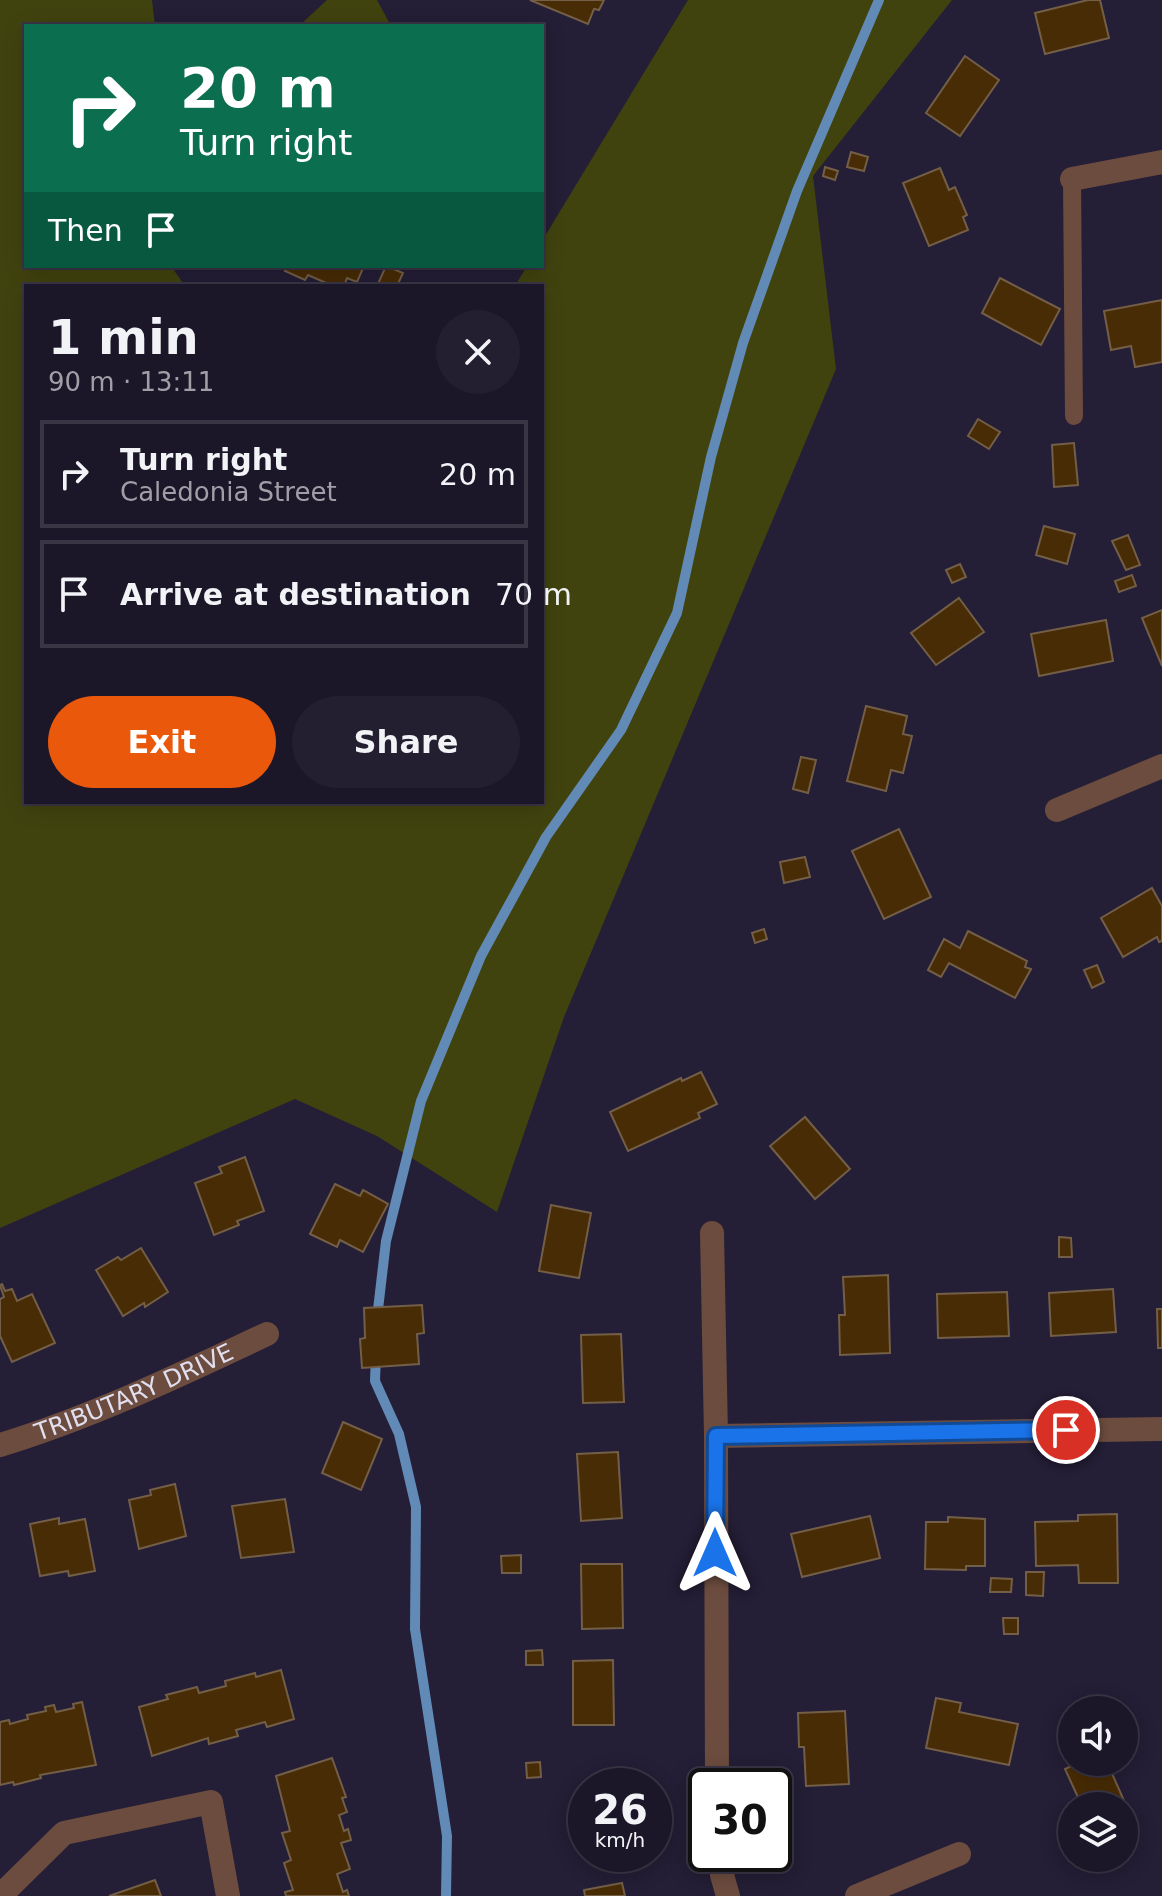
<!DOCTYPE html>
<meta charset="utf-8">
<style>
body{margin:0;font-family:"DejaVu Sans",sans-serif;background:#241f30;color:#f1f3f6;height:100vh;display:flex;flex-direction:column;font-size:30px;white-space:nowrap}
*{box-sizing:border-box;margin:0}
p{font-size:26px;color:#a09fa8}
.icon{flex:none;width:44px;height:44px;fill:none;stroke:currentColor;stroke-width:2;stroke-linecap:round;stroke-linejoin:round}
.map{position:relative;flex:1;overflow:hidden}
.details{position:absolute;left:24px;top:284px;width:520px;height:520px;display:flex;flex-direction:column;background:#1b1628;border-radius:0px;box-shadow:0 4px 20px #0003,0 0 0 2px #393545}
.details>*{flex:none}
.banner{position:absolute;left:24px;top:24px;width:520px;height:244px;border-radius:0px;box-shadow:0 4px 20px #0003,0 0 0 2px #393545;background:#0b6e4f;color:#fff;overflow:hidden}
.tools{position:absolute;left:1058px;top:1696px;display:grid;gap:16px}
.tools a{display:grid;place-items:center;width:80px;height:80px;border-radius:50%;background:#1b1628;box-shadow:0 4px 20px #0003,0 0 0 2px #393545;font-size:40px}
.speed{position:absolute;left:568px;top:1768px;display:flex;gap:16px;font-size:40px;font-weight:700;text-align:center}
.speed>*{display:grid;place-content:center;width:104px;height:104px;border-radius:50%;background:#1b1628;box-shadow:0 4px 20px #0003,0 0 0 2px #393545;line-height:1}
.speed small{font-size:20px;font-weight:400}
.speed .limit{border:4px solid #111;border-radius:12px;background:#fff;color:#111}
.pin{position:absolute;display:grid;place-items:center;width:68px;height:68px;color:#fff;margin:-34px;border:4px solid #fff;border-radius:50%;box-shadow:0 2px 8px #0007}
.me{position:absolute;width:88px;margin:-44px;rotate:0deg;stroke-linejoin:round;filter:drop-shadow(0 0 6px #0008)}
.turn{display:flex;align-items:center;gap:28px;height:168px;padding:0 24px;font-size:36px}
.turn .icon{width:104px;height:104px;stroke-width:2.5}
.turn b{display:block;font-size:56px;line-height:68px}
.then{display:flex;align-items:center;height:76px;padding:0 24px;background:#0003;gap:16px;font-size:30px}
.round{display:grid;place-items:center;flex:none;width:84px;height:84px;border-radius:42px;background:#241f30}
.summary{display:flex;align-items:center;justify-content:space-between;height:136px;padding:0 24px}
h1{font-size:48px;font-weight:600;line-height:60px}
.button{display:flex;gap:16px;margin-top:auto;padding:16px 24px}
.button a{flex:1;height:92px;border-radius:48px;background:#ea580c;color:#fff;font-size:32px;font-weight:600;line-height:92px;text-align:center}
.button a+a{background:#241f30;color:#f1f3f6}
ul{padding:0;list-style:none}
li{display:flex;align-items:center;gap:24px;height:108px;margin:0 16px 12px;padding:0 8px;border:4px solid #393545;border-radius:0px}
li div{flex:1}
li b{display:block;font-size:30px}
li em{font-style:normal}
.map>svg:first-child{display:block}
.green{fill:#41430f}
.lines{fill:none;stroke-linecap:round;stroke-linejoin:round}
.stream{stroke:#618ab6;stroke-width:10}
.building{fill:#482c05;stroke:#735e47;stroke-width:2}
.service{stroke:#6c4c3f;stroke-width:18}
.minor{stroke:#6c4c3f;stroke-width:24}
.route-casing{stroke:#114b97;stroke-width:20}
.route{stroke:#1a73e8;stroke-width:14}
.labels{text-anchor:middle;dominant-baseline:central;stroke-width:6;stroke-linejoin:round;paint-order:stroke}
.street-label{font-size:24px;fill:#e1dfef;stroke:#0c0a15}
</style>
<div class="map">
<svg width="1162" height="1896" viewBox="0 0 1162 1896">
<rect width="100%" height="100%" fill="#241e36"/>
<g class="green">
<path d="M 0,0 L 152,0 L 155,26 L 26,26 L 26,266 L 171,266 L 185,286 L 26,286 L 26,802 L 542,802 L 542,286 L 515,286 L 527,266 L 542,266 L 542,241 L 688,0 L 952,0 L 813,176 L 836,369 L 564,1017 L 497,1212 L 377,1136 L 295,1099 L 0,1228 Z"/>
<path d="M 327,0 L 377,0 L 391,26 L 299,26 Z"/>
</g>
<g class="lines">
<g class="stream">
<path d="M 377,1318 L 386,1241 L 421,1101 L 481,956 L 546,837 L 621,730 L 677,613 L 711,457 L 743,343 L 797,191 L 879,0"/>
<path d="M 376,1354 L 375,1381 L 399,1434 L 416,1507 L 415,1629 L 447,1836 L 446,1896"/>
</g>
</g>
<g class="building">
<path d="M 530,0 L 604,0 L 599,10 L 594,9 L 588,24 Z"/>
<path d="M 1088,0 L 1100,0 L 1109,38 L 1045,54 L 1035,13 Z"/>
<path d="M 965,56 L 999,80 L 960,136 L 926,113 Z"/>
<path d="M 851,152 L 868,157 L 864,171 L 847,167 Z"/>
<path d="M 825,167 L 838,171 L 835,180 L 823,176 Z"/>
<path d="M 940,168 L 949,190 L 955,187 L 967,215 L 963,217 L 968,230 L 929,246 L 903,183 Z"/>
<path d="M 287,266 L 364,266 L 357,282 L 347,278 L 344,286 L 333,286 L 308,275 L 305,280 L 285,271 Z"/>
<path d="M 386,266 L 403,273 L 397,286 L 377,286 Z"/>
<path d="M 1000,278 L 1060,309 L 1041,345 L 982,313 Z"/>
<path d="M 1162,300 L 1162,362 L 1135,367 L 1131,346 L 1111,350 L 1104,311 Z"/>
<path d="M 978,419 L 1000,432 L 989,449 L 968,436 Z"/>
<path d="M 1074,443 L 1078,485 L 1054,487 L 1052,445 Z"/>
<path d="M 1044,526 L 1075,534 L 1067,564 L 1036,555 Z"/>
<path d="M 1128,535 L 1140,565 L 1126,570 L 1112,541 Z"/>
<path d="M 960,564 L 966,577 L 952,583 L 946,570 Z"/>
<path d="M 1132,575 L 1136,586 L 1119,592 L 1115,581 Z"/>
<path d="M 959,598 L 984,632 L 936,665 L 911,633 Z"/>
<path d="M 1162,610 L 1162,666 L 1142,618 Z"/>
<path d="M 1106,620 L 1113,661 L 1039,676 L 1031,634 Z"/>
<path d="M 866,706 L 907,716 L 903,734 L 912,736 L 903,773 L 891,770 L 886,791 L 847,781 Z"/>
<path d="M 801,757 L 816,760 L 808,793 L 793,789 Z"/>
<path d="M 899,829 L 931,897 L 884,919 L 852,851 Z"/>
<path d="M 805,857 L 810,877 L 784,883 L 780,862 Z"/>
<path d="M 1152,888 L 1162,906 L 1162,941 L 1159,942 L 1157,937 L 1123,957 L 1101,918 Z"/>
<path d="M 764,929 L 767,939 L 755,943 L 752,933 Z"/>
<path d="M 968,931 L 1027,961 L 1025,967 L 1031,969 L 1015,998 L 949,963 L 941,977 L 928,970 L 944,939 L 960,948 Z"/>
<path d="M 1097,965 L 1104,982 L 1092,988 L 1084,970 Z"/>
<path d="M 701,1072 L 717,1104 L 698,1113 L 700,1118 L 628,1151 L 610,1112 L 681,1078 L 682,1081 Z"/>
<path d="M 805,1117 L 850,1169 L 815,1199 L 770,1146 Z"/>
<path d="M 245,1157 L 264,1211 L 237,1221 L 239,1225 L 214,1235 L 195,1183 L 222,1173 L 219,1167 Z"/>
<path d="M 335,1184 L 360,1196 L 363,1190 L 388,1204 L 363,1252 L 340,1240 L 337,1247 L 310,1234 Z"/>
<path d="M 551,1205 L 591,1213 L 579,1278 L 539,1271 Z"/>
<path d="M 1059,1237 L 1071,1238 L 1072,1257 L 1059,1257 Z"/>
<path d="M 141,1248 L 168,1292 L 145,1307 L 144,1303 L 123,1316 L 96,1270 L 118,1257 L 121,1260 Z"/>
<path d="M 888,1275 L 890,1353 L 840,1355 L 839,1315 L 845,1315 L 843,1277 Z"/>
<path d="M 2,1284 L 5,1291 L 12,1289 L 17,1301 L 32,1294 L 55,1343 L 12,1362 L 0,1336 L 0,1299 L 4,1297 L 0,1285 Z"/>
<path d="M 1113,1289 L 1116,1332 L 1051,1336 L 1049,1293 Z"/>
<path d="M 1007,1292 L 1009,1336 L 938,1338 L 937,1294 Z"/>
<path d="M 422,1305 L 424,1333 L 417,1334 L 419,1364 L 362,1368 L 360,1339 L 365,1338 L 364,1308 Z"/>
<path d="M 1157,1309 L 1162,1309 L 1162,1348 L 1158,1348 Z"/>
<path d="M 621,1334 L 624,1402 L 583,1403 L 581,1335 Z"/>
<path d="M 343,1422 L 382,1439 L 361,1490 L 322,1473 Z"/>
<path d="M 618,1452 L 622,1518 L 581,1521 L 577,1454 Z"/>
<path d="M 175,1484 L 186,1536 L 139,1549 L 129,1500 L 151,1495 L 150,1490 Z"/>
<path d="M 285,1499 L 294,1552 L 241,1558 L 232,1506 Z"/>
<path d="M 1117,1514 L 1118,1583 L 1079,1583 L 1078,1565 L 1036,1566 L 1035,1522 L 1078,1521 L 1078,1515 Z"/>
<path d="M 870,1516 L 880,1558 L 802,1577 L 791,1534 Z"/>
<path d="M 948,1517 L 985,1519 L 985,1566 L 966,1566 L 966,1570 L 925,1569 L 926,1522 L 948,1522 Z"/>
<path d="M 59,1518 L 59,1524 L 85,1519 L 95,1571 L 69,1576 L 68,1571 L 40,1576 L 30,1524 Z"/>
<path d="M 521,1555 L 521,1573 L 502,1573 L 501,1556 Z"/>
<path d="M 581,1564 L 622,1564 L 623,1628 L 582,1629 Z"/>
<path d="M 1026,1572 L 1044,1572 L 1043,1596 L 1026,1595 Z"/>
<path d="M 991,1578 L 1012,1579 L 1011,1592 L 990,1592 Z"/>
<path d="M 1003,1618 L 1018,1618 L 1018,1634 L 1004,1634 Z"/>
<path d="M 542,1650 L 543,1665 L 526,1665 L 526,1651 Z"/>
<path d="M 613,1660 L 614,1725 L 573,1725 L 573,1661 Z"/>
<path d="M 281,1670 L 294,1719 L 267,1727 L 265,1722 L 236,1730 L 238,1736 L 209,1744 L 208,1738 L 152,1756 L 139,1707 L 168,1699 L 166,1695 L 197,1687 L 199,1693 L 226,1686 L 225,1681 L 255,1673 L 256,1677 Z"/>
<path d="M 936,1698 L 961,1703 L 959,1712 L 1018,1724 L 1009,1765 L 926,1748 Z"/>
<path d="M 82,1702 L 96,1765 L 40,1775 L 41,1778 L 14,1785 L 13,1782 L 0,1785 L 0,1722 L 9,1720 L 10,1724 L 28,1719 L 27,1715 L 46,1711 L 45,1707 L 54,1705 L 56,1712 L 74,1708 L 73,1704 Z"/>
<path d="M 845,1711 L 849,1784 L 806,1786 L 804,1747 L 799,1747 L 798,1713 Z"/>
<path d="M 332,1758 L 346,1797 L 342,1798 L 347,1812 L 339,1815 L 344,1831 L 348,1829 L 351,1840 L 341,1843 L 350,1869 L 337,1874 L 343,1892 L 347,1890 L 349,1896 L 286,1896 L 285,1892 L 293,1890 L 284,1863 L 291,1860 L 282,1833 L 290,1831 L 276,1776 Z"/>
<path d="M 540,1762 L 541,1777 L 527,1778 L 526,1763 Z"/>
<path d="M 1080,1762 L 1107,1762 L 1125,1803 L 1118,1806 L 1082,1806 L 1065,1769 Z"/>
<path d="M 626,1781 L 626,1786 L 586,1786 L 586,1784 Z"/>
<path d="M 155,1880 L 161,1896 L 109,1896 Z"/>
<path d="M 622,1883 L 625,1896 L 585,1896 L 584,1890 Z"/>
</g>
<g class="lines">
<path class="service" d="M 1072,179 L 1074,416"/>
<g class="minor">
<path d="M 1072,179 L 1162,162"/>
<path d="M 1057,810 L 1162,766"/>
<path d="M 712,1233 L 716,1436 L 717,1786"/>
<path d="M 716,1436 L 1162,1429"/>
<path id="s1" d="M 0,1445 C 92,1417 180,1375 267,1334"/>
<path d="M 721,1854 L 722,1875 L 728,1896"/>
<path d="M 0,1896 L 64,1833 L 211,1802 L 228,1896"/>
<path d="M 857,1896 L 959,1854"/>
</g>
</g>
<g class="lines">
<g class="route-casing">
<path id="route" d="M 715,1553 L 716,1436 L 1066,1430"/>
</g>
<use href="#route" class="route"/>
</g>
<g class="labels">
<g class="street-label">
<text stroke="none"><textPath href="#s1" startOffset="144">TRIBUTARY DRIVE</textPath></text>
</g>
</g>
</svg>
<div class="tools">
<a><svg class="icon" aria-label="sound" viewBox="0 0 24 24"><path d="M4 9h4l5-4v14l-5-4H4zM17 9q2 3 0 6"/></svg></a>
<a><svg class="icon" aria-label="layers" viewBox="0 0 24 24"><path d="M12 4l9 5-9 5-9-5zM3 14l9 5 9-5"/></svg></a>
</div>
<div class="speed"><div>26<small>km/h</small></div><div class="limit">30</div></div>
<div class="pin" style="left:1066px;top:1430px;background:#d93025"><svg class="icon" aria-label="arrive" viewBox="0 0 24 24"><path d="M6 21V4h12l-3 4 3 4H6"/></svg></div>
<svg class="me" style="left:715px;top:1553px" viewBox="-20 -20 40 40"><path d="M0-17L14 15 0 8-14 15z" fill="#1a73e8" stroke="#fff" stroke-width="4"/></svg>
<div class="banner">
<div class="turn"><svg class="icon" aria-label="right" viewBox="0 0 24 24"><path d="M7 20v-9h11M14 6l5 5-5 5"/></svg><div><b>20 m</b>Turn right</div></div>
<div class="then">Then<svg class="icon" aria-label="arrive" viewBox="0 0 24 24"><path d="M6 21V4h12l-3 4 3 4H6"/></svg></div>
</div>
<section class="details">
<div class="summary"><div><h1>1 min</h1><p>90 m · 13:11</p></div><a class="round"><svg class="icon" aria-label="close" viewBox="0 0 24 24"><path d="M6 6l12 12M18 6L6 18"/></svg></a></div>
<ul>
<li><svg class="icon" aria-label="right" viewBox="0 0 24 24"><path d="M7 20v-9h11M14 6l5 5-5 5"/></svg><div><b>Turn right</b><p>Caledonia Street</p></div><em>20 m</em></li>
<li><svg class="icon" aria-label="arrive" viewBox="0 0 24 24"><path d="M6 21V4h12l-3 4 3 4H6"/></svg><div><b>Arrive at destination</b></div><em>70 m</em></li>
</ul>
<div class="button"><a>Exit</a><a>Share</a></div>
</section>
</div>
